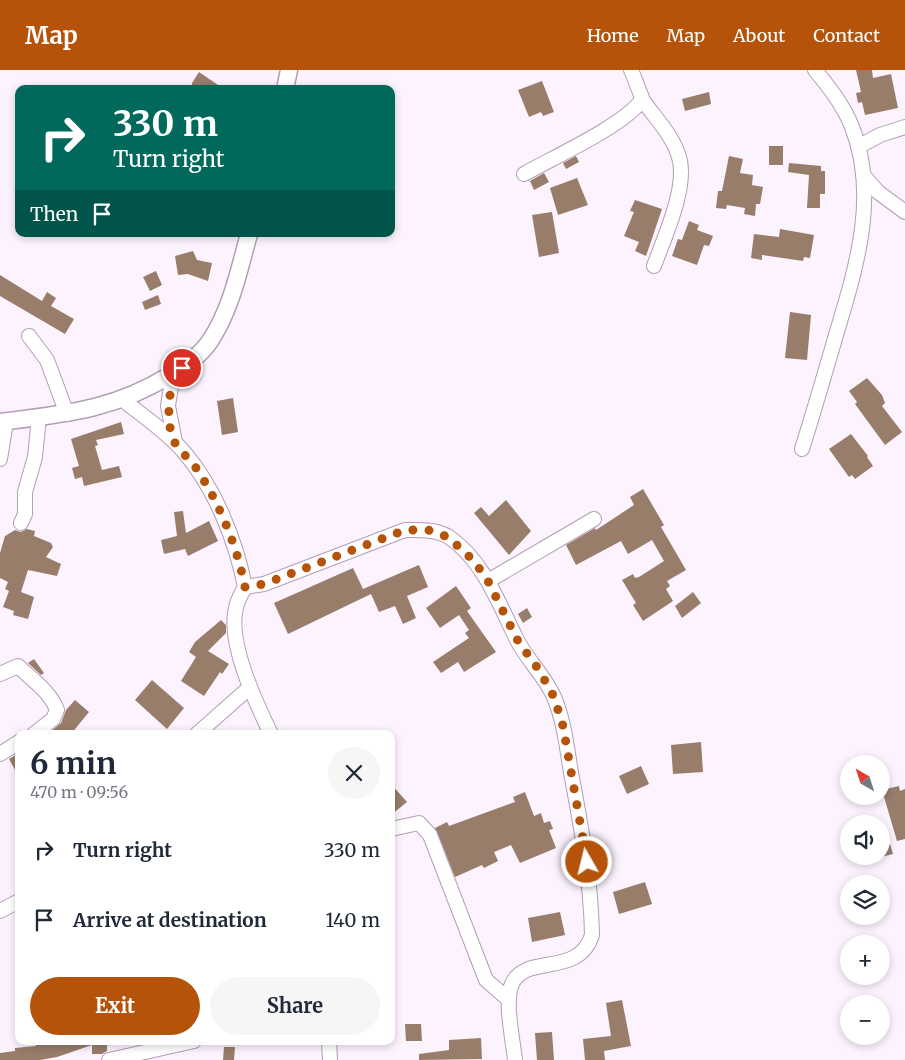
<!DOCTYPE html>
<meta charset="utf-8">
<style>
body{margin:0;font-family:Merriweather,serif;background:#f6f6f7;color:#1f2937;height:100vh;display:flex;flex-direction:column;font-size:19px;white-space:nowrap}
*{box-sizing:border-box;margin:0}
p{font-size:16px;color:#747a83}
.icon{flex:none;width:28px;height:28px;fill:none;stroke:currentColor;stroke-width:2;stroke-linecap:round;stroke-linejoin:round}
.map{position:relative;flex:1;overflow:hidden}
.side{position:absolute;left:15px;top:660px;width:380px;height:315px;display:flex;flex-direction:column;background:#fff;border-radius:10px;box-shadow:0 2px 8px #0003}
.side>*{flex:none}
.guide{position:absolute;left:15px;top:15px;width:380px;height:152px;border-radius:10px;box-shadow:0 2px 8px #0003;background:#00695c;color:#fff;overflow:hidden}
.needle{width:32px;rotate:321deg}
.controls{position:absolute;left:840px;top:685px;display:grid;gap:10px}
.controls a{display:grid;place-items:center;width:50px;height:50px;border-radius:50%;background:#fff;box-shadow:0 2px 8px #0003;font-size:25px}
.pin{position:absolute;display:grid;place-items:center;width:42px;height:42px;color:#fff;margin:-21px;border:2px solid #fff;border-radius:50%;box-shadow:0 1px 5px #0007}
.me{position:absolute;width:55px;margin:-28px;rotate:352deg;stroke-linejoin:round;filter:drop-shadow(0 0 4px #0008)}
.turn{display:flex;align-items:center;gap:18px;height:105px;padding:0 15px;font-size:22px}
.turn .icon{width:65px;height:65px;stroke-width:2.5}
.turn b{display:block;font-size:35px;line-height:42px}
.then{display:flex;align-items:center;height:48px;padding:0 15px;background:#0003;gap:10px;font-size:19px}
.round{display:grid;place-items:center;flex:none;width:52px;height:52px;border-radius:26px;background:#f6f6f7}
.head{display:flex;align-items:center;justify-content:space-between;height:85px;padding:0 15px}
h1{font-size:30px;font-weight:700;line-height:38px}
.cta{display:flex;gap:10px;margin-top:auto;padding:10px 15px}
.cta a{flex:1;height:58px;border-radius:30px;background:#b45309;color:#fff;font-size:20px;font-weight:700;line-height:58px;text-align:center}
.cta a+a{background:#f6f6f7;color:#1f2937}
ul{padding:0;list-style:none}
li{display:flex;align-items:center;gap:15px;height:70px;padding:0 15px}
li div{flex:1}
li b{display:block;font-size:19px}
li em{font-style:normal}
header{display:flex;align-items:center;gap:30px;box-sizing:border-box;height:70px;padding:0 25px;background:#b45309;color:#fff}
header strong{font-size:24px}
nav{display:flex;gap:28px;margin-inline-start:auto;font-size:18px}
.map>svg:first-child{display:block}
.building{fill:#987d6a}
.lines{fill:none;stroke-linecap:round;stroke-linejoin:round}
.minor-casing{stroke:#b39db7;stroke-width:16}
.tertiary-casing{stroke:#b39db7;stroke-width:19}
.minor{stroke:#fff;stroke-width:14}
.tertiary{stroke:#fff;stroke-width:16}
.route{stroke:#b45309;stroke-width:9;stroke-dasharray:0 16.2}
</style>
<header>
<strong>Map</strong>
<nav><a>Home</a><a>Map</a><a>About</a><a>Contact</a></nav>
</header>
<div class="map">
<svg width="905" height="990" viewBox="0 0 905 990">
<rect width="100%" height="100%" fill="#fcf3fe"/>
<g class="building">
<path d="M 856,0 L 872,0 L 873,8 L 891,4 L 898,38 L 865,45 L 862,32 L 858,33 L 856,23 L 861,22 Z"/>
<path d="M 199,2 L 224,19 L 192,19 L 192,13 Z"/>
<path d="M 542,11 L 554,42 L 543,46 L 541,42 L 529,47 L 518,20 Z"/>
<path d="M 709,22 L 711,34 L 685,41 L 682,29 Z"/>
<rect x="769" y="76" width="14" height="19"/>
<path d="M 576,86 L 579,92 L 566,99 L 563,93 Z"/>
<path d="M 729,86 L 743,89 L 740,103 L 753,105 L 752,115 L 763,117 L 760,134 L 756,134 L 755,146 L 744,144 L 745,138 L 727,135 L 726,139 L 716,138 L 718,121 L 722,121 Z"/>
<path d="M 789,93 L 821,96 L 821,101 L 825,101 L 825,124 L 820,124 L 820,138 L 807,138 L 809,105 L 788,102 Z"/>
<path d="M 544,103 L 549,112 L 534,120 L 530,111 Z"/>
<path d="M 577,108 L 588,135 L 558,145 L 550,118 Z"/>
<path d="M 635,130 L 662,139 L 646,186 L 635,181 L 639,172 L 624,166 L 634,142 L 630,141 Z"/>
<path d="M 552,142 L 559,183 L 539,187 L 532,145 Z"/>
<path d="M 689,151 L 699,155 L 697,160 L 713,166 L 709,176 L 704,175 L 697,195 L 672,186 L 678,169 L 682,170 Z"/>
<path d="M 780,159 L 814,165 L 810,188 L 804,187 L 803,191 L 762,185 L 762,190 L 751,188 L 754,164 L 779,167 Z"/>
<path d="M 193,181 L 197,190 L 212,193 L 208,211 L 188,204 L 178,205 L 175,186 Z"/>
<path d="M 156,201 L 162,215 L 150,221 L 143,207 Z"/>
<path d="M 0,205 L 42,231 L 47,222 L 56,228 L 51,236 L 74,249 L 65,264 L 0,226 Z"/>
<path d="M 158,225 L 161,234 L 145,240 L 142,232 Z"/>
<path d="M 790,242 L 811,245 L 807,290 L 785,288 Z"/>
<path d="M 867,308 L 882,325 L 885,333 L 882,336 L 902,362 L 885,375 L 855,334 L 857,332 L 849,321 Z"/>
<path d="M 233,328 L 238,362 L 222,365 L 217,331 Z"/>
<path d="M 121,352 L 124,364 L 96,370 L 98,375 L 95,376 L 102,400 L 119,396 L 122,407 L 84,416 L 82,407 L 75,409 L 72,398 L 79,396 L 71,369 Z"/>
<path d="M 851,364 L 868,386 L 867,387 L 873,396 L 855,409 L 852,405 L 849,407 L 829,379 Z"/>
<path d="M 643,419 L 664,455 L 661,457 L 686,500 L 667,511 L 670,516 L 666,519 L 673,531 L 643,551 L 633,535 L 636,533 L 622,510 L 633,504 L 635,508 L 639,507 L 664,491 L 652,470 L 628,484 L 621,471 L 576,495 L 566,475 L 595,458 L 596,460 L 634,435 L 630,427 Z"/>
<path d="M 506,430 L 531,461 L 509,485 L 474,443 L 481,437 L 489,446 Z"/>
<path d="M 183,441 L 186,463 L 209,451 L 218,471 L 188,486 L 185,479 L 164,484 L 161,470 L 177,466 L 174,442 Z"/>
<path d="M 27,459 L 35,461 L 34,466 L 51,473 L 53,477 L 46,487 L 61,494 L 57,506 L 28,500 L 21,522 L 34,527 L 28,549 L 13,545 L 14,541 L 3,537 L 9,521 L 5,519 L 8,512 L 0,508 L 0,483 L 5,466 L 15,460 L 21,462 Z"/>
<path d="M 419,495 L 428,517 L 407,526 L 416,548 L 403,554 L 395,536 L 379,542 L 371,524 L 288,564 L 274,533 L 353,498 L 363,519 Z"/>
<path d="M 456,516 L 471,538 L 467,541 L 496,582 L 464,602 L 458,592 L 441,603 L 433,592 L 469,568 L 465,563 L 469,560 L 459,545 L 440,558 L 426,538 Z"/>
<path d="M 693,522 L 701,533 L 682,548 L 675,536 Z"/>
<path d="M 527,538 L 532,547 L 523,553 L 518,544 Z"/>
<path d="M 221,550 L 226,555 L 226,563 L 208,581 L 229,594 L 222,604 L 220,602 L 204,626 L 181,611 L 196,587 L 189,582 L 195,572 Z"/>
<path d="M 34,589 L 44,603 L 41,605 L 28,593 Z"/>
<path d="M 152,610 L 184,638 L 167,659 L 135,630 Z"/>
<path d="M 75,630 L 89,642 L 71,664 L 48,664 L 61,653 L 66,640 Z"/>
<path d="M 701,672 L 703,702 L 673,704 L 671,675 Z"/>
<path d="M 19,683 L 19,707 L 9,689 Z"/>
<path d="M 641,696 L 649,714 L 627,724 L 619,706 Z"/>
<path d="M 391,714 L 407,732 L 391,745 Z"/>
<path d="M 899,716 L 900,721 L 905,719 L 905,769 L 897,771 L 882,720 Z"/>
<path d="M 525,722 L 534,746 L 541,743 L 544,753 L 550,751 L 553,759 L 549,760 L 556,778 L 520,793 L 511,775 L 494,782 L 498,791 L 484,798 L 482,795 L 455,807 L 435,758 L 447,752 L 449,756 L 515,732 L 513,727 Z"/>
<path d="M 890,774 L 893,784 L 881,787 L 881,777 Z"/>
<path d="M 645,812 L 652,834 L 619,844 L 613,822 Z"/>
<path d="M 560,842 L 565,865 L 532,872 L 528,848 Z"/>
<path d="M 622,930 L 631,976 L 604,981 L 605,990 L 585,990 L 583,969 L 611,966 L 606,933 Z"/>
<path d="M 405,954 L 421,954 L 422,971 L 406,971 Z"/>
<path d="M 552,962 L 554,990 L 537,990 L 535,963 Z"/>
<path d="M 481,968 L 482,989 L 419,990 L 419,984 L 449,980 L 449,970 Z"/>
<path d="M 35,971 L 107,971 L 107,981 L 102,984 L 92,984 L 92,975 L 57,987 L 40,990 L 0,990 L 0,983 L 15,981 L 15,978 L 36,976 Z"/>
<path d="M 224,977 L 235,977 L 234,990 L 223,990 Z"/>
</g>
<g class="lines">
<g class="minor-casing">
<g id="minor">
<path d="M 631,0 C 634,6 642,29 644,32 C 657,50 675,68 680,91 C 686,121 664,168 654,196"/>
<path d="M 858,77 L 880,65 L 905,57"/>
<path d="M 524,104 C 554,87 623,56 642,30"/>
<path d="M 863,105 L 878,122 L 905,142"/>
<path d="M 29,266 L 47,290 L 67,344"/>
<path d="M 173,304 L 168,336 L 175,372"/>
<path d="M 123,330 C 144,347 167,362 184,382 C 215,418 236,471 245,517 C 242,523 237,530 236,538 C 227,572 256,633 271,664"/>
<path d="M 802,379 C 814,341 825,303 836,265 C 856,198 879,126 852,57 C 844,36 829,17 815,0"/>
<path d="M 0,389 L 6,352"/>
<path d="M 21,453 L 25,444 L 25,422 L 35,387 L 39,347"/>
<path d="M 488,511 L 594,449"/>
<path d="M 245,517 L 264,514 L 405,460 C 419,460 436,459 449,467 C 484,491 499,534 517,570 C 527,590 545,606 554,627 C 565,653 567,681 572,708 C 582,761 591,812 592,865 C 579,908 525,883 512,914 C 504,931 513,970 515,990"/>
<path d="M 0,604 L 18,596 C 32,610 50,621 57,640 L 53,649 L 34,664"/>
<path d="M 197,664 L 249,618"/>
<path d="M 0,684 L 19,672"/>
<path d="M 391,759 L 419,753 L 430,765 L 486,910 L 509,930"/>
<path d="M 0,841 L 19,831"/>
<path d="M 329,971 L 330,990"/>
<path d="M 109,990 L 194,971"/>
</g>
</g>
<g class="tertiary-casing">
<g id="tertiary">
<path d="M 285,19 L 289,0"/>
<path d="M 0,352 C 64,344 114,340 170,305 C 185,296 200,286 210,271 C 231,240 239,200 249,164"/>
</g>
</g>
<use href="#minor" class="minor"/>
<use href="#tertiary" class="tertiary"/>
</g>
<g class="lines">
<path class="route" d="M 182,298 L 173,304 C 170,325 165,350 174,371 C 178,380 190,389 196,398 C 219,432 237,476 245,517 L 264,514 L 405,460 L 428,460 L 448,467 L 474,491 L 488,511 L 518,571 L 539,600 L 554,627 L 563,656 L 587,792"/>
</g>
</svg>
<div class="controls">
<a><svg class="needle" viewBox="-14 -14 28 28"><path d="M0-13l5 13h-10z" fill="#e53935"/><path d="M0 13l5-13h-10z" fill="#747a83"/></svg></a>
<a><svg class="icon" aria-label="sound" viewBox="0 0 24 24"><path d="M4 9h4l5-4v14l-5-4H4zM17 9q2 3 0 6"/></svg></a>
<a><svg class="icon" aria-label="layers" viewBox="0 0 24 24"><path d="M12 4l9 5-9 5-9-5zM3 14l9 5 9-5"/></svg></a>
<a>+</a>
<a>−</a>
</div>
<div class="pin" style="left:182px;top:298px;background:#d93025"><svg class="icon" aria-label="arrive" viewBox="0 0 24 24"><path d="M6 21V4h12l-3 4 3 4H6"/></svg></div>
<svg class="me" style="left:587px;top:792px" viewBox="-20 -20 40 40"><circle r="17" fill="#b45309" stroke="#fff" stroke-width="3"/><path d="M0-11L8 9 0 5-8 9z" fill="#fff"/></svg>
<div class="guide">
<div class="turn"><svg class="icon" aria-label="right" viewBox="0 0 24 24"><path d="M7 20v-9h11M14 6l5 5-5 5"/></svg><div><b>330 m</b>Turn right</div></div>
<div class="then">Then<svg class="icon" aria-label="arrive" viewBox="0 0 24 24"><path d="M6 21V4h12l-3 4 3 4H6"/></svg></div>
</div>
<section class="side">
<div class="head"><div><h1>6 min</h1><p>470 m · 09:56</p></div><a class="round"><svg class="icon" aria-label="close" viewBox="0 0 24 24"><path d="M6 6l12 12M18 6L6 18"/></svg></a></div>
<ul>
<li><svg class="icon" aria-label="right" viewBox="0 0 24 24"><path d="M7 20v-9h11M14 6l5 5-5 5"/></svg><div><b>Turn right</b></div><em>330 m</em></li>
<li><svg class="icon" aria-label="arrive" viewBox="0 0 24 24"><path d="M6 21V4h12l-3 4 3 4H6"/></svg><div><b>Arrive at destination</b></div><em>140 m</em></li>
</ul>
<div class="cta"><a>Exit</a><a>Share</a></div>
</section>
</div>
